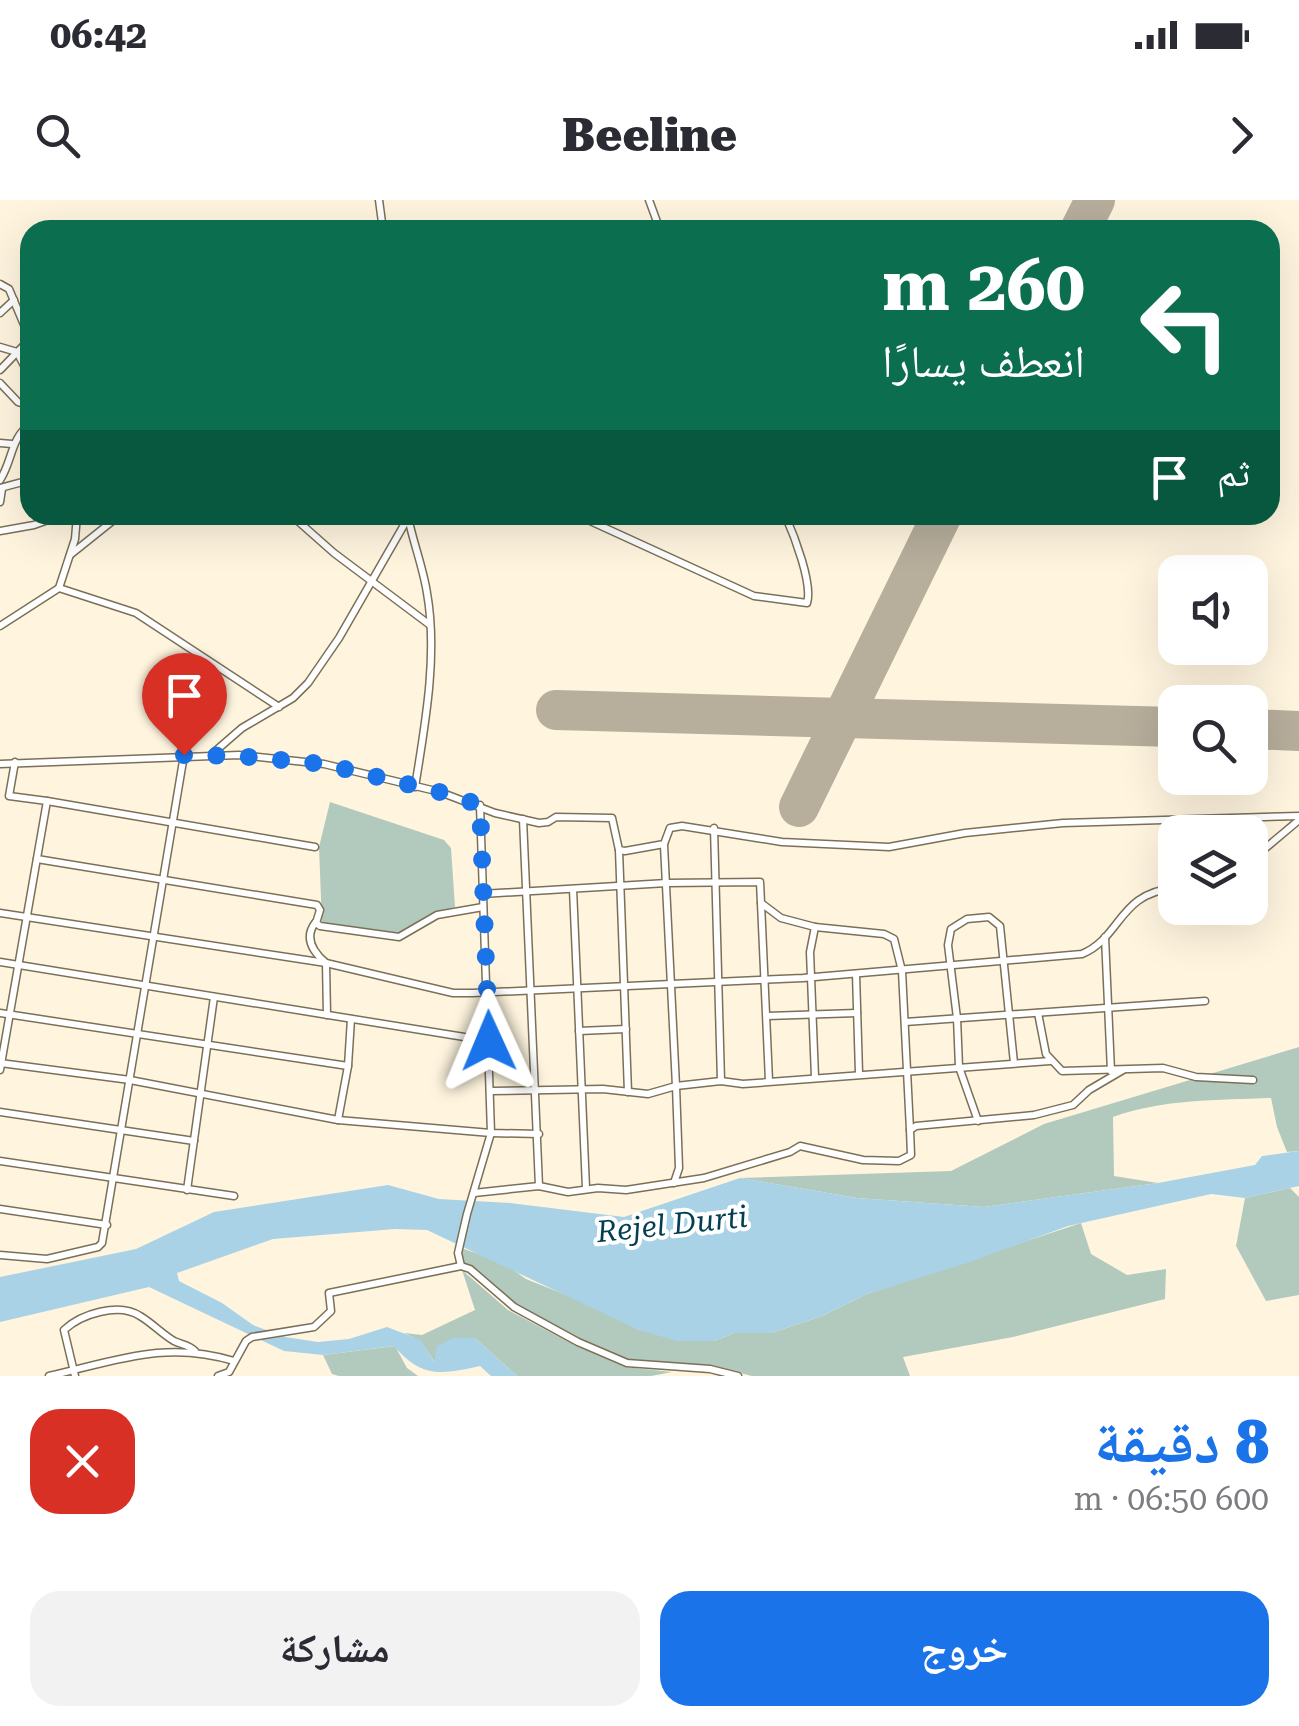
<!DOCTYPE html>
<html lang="ar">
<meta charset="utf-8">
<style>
body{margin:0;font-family:"Roboto Serif","Noto Naskh Arabic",serif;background:#f2f2f3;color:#2b2b33;direction:rtl;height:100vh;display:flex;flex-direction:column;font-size:38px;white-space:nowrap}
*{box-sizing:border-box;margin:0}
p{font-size:32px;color:#7c7c81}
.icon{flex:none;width:55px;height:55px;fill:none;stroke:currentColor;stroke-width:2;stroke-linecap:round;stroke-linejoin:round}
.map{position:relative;height:1176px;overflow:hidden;direction:ltr}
.sheet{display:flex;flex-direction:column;background:#fff;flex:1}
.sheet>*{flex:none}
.guide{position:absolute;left:20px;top:20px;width:1260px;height:305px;border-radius:30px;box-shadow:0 10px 40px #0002;direction:rtl;background:#0b6e4f;color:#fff;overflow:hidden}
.controls{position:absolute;left:1158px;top:355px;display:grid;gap:20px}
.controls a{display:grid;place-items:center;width:110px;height:110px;border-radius:20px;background:#fff;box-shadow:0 10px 40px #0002;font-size:50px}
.pin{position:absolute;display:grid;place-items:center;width:85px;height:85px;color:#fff;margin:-102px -42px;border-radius:50% 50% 50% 0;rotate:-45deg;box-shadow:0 0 10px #0007}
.pin .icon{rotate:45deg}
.me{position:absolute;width:110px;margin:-55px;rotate:359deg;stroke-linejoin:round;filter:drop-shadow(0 0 8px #0008)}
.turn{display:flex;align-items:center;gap:35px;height:210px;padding:0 30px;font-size:45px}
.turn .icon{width:130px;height:130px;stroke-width:2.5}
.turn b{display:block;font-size:70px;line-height:85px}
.then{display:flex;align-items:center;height:95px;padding:0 30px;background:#0003;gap:20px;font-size:38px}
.round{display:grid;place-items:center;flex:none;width:105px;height:105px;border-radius:30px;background:#f2f2f3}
.headline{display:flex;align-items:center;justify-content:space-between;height:170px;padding:0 30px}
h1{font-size:60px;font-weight:800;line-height:75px;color:#1a73e8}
.action{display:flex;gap:20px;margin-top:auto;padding:20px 30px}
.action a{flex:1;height:115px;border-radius:30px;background:#1a73e8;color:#fff;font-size:40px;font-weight:800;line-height:115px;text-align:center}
.action a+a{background:#f2f2f3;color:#2b2b33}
.status{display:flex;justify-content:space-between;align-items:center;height:70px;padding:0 50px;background:#fff;direction:ltr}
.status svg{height:28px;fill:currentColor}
header{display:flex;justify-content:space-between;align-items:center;height:130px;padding:0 30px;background:#fff;font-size:45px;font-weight:800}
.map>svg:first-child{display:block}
.green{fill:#b1cabd}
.water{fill:#a9d2e6}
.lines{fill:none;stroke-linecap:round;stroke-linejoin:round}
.runway{stroke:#b7ae9c;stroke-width:40}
.minor-casing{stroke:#7b7057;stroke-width:9}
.minor{stroke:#fff;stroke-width:6}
.route{stroke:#1a73e8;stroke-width:18;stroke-dasharray:0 32.4}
.labels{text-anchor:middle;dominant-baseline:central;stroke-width:8;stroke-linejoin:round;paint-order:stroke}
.water-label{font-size:30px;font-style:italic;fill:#033e53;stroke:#fff}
</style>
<div class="status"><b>06:42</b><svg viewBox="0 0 49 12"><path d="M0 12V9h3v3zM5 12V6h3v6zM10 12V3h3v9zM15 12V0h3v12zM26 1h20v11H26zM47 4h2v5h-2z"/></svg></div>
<header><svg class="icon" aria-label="forward" viewBox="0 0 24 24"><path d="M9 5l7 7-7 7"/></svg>Beeline<svg class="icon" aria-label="search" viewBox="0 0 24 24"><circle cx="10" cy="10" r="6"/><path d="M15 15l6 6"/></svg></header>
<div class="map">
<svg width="1299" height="1176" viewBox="0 0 1299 1176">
<rect width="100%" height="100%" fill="#fff5df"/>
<g class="green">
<path d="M 330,602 L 444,640 L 451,648 L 455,707 L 430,714 L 403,735 L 322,725 L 319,647 Z"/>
<path d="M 1299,847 L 1299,951 L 1287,952 L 1277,927 L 1271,898 C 1218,900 1163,899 1113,917 L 1114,976 L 1158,983 L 984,1007 L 857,998 L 740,978 L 951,971 L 1044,924 Z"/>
<path d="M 1290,988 L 1299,997 L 1299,1095 L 1266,1101 L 1236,1046 L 1245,998 Z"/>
<path d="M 1081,1023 L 1091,1054 L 1127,1075 L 1166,1069 L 1165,1099 L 1013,1137 L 903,1157 L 910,1176 L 752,1176 L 709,1165 L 666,1166 L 627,1160 L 579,1140 L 515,1106 L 463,1064 L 461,1048 L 502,1062 L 526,1079 L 596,1107 L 639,1130 L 714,1141 L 734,1133 L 771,1133 L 822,1116 L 867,1094 Z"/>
<path d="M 462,1070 L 508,1110 L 576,1146 L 625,1167 L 672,1172 L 651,1176 L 517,1176 L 475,1138 L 435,1163 L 421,1141 L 404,1133 L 422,1135 L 475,1110 Z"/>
<path d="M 395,1146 L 407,1168 L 418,1176 L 339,1176 L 332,1174 L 323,1155 Z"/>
</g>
<path class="water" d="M 1299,951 L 1299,986 L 1245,998 L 1211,994 L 1068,1026 L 967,1063 L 867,1094 L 822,1116 L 771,1133 L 734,1133 L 714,1141 L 677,1141 L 639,1130 L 427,1030 L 395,1029 L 273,1039 L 177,1073 L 179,1081 L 222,1103 L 253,1125 L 285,1137 L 318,1142 L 349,1139 L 387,1127 L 421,1140 L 434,1162 L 437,1146 L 453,1138 L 475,1138 L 517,1176 L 491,1176 L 480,1166 C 437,1176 420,1176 394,1146 L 323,1155 L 284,1151 L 149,1087 L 0,1122 L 0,1077 L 136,1049 L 214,1012 L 388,985 L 439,999 L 510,1003 L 624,1017 L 740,978 L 857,998 L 984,1007 L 1158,983 L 1255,965 L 1262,956 Z"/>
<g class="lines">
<g class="runway">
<path d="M 1080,30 L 1095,0"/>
<path d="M 556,510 L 1175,527"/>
<path d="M 1250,529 L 1299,531"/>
<path d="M 799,607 L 942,315"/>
</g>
<g class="minor-casing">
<g id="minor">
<path d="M 379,0 L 383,30"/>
<path d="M 649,0 L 660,30"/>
<path d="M 0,84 L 9,89 L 30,139 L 0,170"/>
<path d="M 0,113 L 14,100"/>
<path d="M 0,147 L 17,152 L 30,177"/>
<path d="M 0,183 L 18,202 L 30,206"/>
<path d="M 0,243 L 12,244"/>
<path d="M 0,280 C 13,260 10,239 30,224"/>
<path d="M 0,288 L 30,280"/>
<path d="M 0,302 L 2,289"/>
<path d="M 291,315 L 334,353 L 430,425"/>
<path d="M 577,315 L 754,396 L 807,403 C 813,384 794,335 785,315"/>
<path d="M 408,317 C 413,342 423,367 427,393 C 438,455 425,525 415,587"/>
<path d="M 0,331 L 34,325 L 62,315"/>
<path d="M 70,355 L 120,315"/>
<path d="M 59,388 L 75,339 L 77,315"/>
<path d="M 0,426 L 59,388 L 136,413 L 279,507"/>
<path d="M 212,554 L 242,528 L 293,498 L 308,483 L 339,438 L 408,318"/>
<path d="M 0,564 L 239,555 L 324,564 L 440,592 L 495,613 L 539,623 L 548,622 L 556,617 L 612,618 L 619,650 L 625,651 L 664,644 L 670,628 L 682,626 L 782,642 L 889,647 L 965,633 L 1063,623 L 1299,616"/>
<path d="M 47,601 L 315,647"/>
<path d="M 523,619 L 539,986"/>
<path d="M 714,628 L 721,881"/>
<path d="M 664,645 L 676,886 L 679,968 L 674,983"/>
<path d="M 619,650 L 628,892"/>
<path d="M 37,659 L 317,705 L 320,710 L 316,723 L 320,726 L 399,737 L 437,715 L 483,707"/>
<path d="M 1250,661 L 1299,620"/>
<path d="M 573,689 L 586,988"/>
<path d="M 482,694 L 667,683 L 760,682 L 761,703 L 781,718 L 815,727 L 884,734 L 894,739 L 902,771 L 910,930"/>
<path d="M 761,703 L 769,881"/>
<path d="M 0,713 L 326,763 L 453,793 L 473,793 L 803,778 L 1082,754 C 1122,737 1118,693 1175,688"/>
<path d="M 315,723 C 304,738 313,752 326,763 L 327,815"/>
<path d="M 815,727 L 810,752 L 815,877"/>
<path d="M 1105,737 L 1111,871"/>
<path d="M 0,762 L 489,841"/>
<path d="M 856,774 L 859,873"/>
<path d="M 0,813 L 348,866"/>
<path d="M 1038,813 L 1046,854 L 1062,871 L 1163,868 L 1196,877 L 1253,880"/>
<path d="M 767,816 L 857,813"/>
<path d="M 905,822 L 1205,801"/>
<path d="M 579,831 L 626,829"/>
<path d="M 0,863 L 130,880 L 338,920 L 491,933 L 539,934"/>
<path d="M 0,870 L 47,601 L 9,596 L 15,562"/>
<path d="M 490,891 L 603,889 L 648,894 L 676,886 L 721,881 L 743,884 L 1050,861"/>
<path d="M 0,912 L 194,941"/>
<path d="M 338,920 L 348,866 L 351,819"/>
<path d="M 978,921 L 959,867 L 957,818 L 948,745 L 951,729 L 967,719 L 989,717 L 1000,726 L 1014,863"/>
<path d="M 0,961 L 234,996"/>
<path d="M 187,990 L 214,797"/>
<path d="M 474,993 L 539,986 L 568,992 L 598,988 L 626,990 L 704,978 L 790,952 L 800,946 L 863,960 L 899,961 L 911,955 L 910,930 L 916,926 L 1034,915 L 1073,905 L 1089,890 L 1123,870"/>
<path d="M 0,1009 L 107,1025"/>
<path d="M 0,1055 L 47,1059 L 98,1047 L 102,1043 L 184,555"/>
<path d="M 461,1066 L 458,1053 L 467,1014 L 491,933 L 480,605"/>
<path d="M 49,1176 C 116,1161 165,1140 234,1161"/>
<path d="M 75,1176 L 64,1130 C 81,1114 119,1102 140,1116 C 152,1123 162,1134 174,1141 C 182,1145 188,1144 195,1151"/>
<path d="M 218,1176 L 229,1172 L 246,1141 L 252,1137 L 314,1127 L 331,1111 L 329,1093 L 461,1066 L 470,1069 L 514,1107 L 578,1142 L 627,1163 L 710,1169 L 738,1176"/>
</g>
</g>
<use href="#minor" class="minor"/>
</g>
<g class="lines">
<path class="route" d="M 184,555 L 239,556 L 324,564 L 440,592 L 480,605 L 489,841"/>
</g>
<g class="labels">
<g class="water-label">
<text transform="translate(672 1024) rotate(-6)">Rejel Durti</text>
</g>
</g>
</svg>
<div class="controls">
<a><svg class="icon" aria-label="sound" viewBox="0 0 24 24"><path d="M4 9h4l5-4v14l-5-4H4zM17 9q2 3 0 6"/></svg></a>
<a><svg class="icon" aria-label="search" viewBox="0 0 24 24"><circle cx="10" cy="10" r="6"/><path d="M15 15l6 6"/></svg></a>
<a><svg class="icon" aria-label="layers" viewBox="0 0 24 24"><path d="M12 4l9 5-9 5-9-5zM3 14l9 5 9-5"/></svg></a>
</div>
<div class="pin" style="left:184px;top:555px;background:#d93025"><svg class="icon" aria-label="arrive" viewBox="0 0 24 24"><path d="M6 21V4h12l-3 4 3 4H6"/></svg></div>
<svg class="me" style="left:489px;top:841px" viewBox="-20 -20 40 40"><path d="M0-17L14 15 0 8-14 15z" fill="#1a73e8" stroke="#fff" stroke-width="4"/></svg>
<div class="guide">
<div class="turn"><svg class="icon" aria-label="left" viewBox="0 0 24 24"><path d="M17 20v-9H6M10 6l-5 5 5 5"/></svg><div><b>260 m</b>انعطف يسارًا</div></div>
<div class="then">ثم<svg class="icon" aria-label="arrive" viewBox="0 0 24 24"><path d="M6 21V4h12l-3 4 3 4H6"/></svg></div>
</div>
</div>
<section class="sheet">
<div class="headline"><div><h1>8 دقيقة</h1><p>600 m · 06:50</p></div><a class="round" style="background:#d93025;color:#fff"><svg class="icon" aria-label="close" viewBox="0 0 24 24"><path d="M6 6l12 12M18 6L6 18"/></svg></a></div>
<div class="action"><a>خروج</a><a>مشاركة</a></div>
</section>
